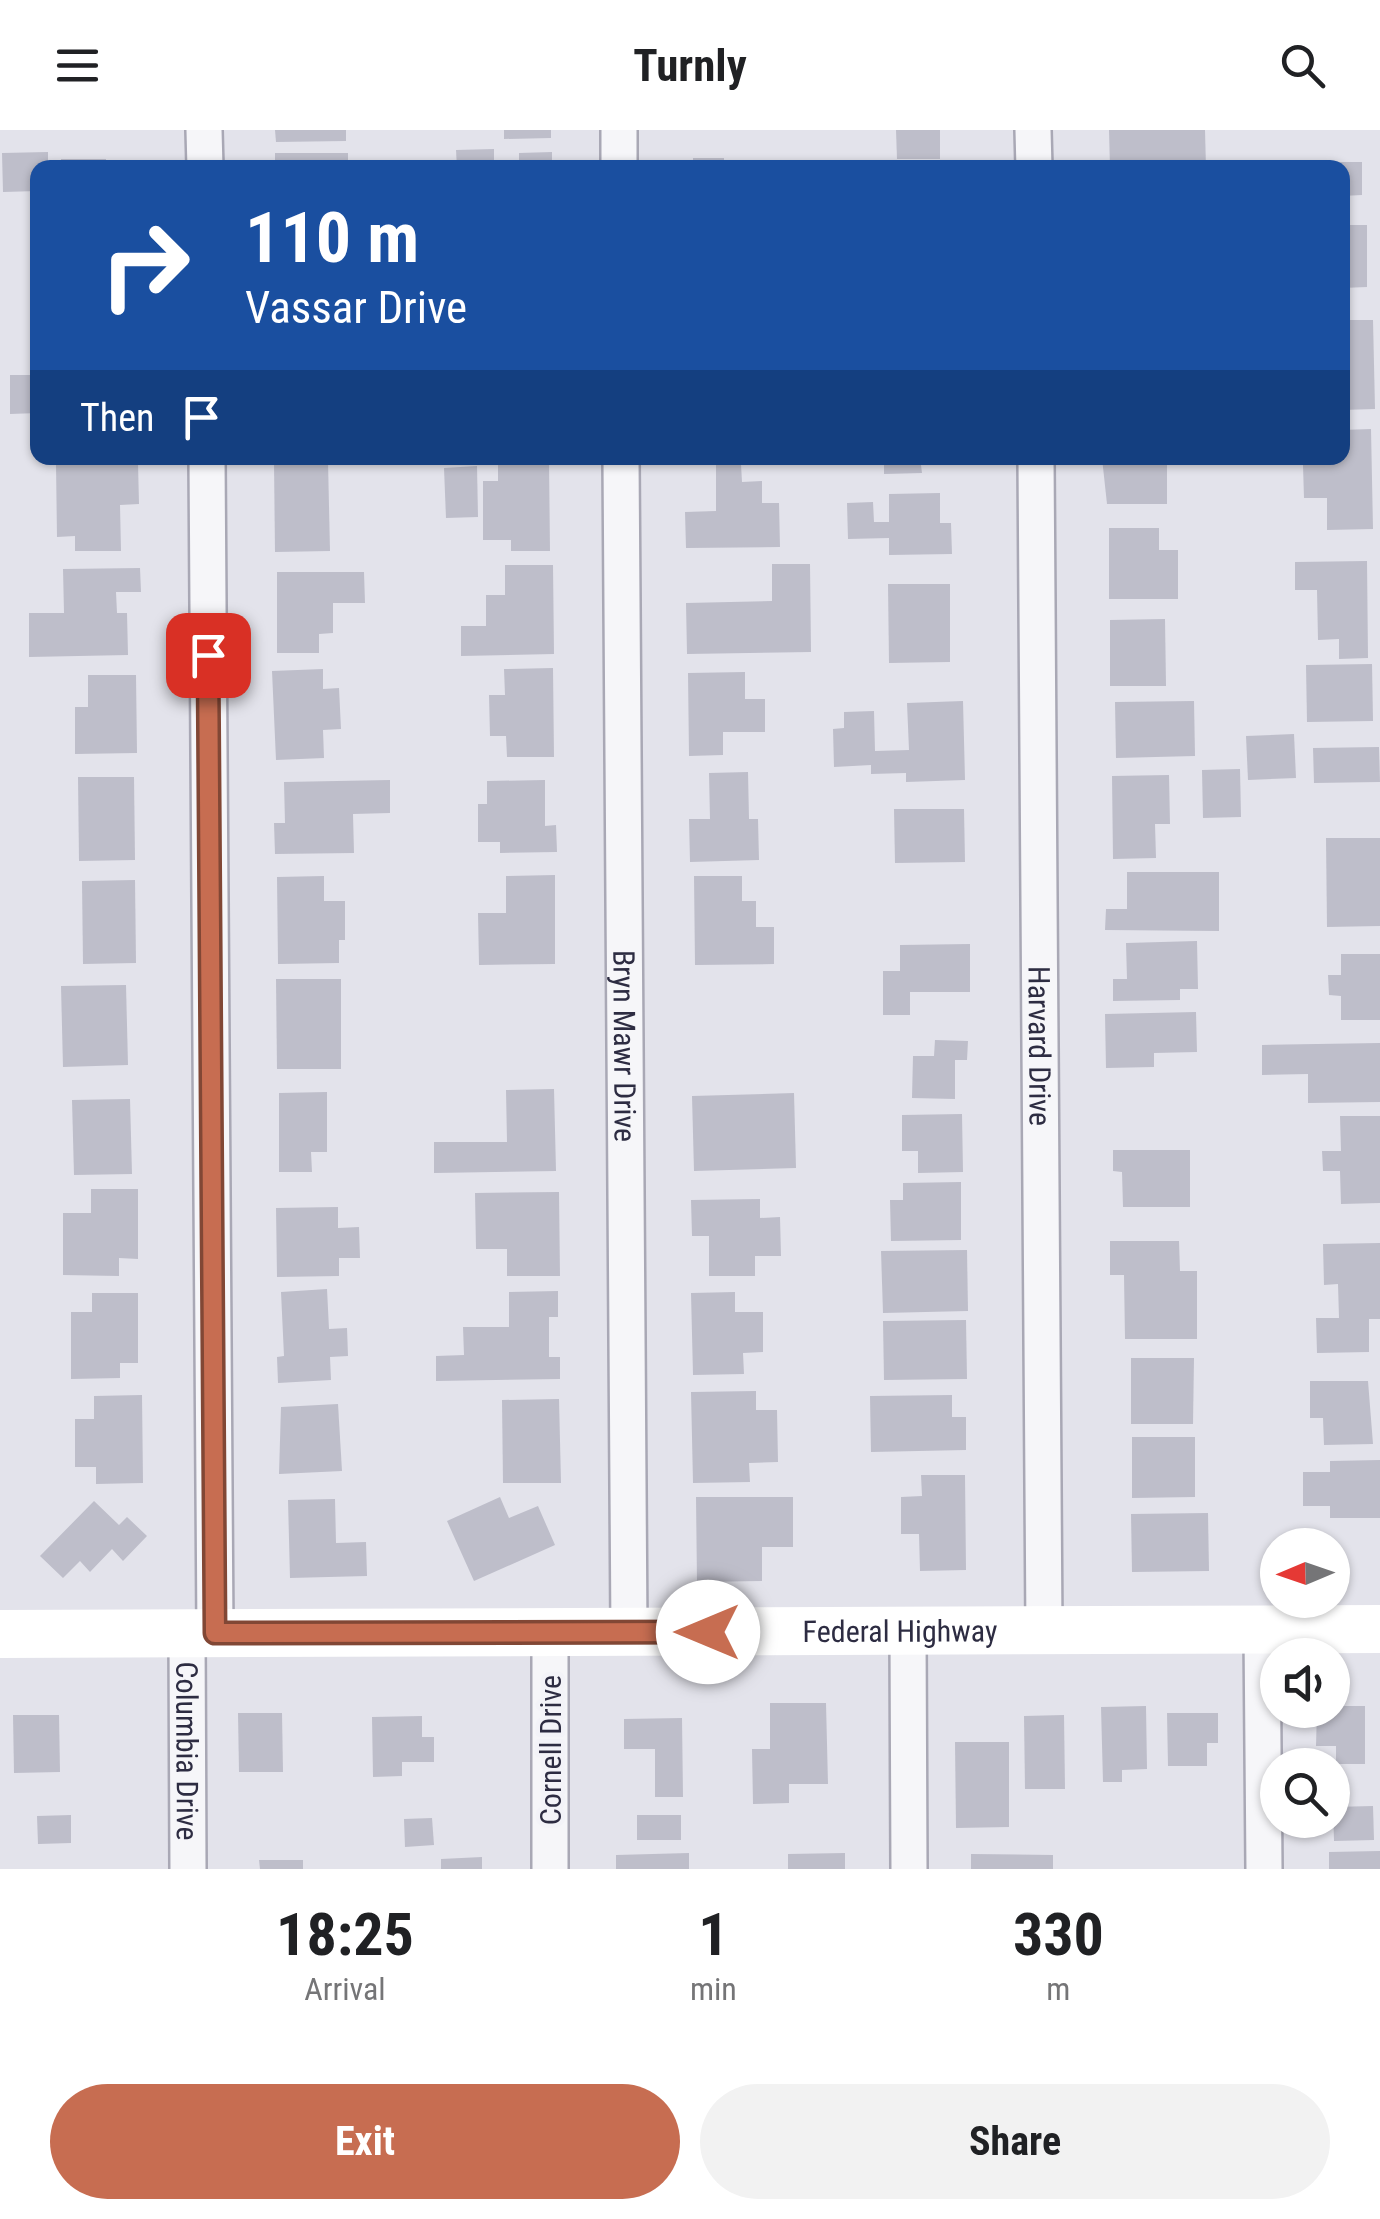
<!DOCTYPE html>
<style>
body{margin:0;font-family:"Roboto Condensed",sans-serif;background:#f2f2f2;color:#202124;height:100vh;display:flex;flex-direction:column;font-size:38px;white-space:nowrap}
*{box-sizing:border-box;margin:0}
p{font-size:32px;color:#757577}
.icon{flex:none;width:55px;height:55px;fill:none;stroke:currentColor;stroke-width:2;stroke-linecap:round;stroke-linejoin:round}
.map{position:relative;height:1739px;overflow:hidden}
.drawer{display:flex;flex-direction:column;background:#fff;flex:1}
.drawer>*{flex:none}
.banner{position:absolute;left:30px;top:30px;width:1320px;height:305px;border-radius:20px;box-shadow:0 2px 8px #0004;background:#1a4fa0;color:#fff;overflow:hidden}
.needle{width:65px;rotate:268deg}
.controls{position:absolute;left:1260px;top:1398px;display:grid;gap:20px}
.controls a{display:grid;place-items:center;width:90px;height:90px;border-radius:50%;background:#fff;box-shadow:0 2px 8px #0004;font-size:50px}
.pin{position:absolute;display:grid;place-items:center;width:85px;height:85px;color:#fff;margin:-42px;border-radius:20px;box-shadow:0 5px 15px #0006}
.me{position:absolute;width:110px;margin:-55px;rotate:270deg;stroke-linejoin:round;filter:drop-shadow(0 0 8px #0008)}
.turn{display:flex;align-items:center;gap:35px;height:210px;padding:0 50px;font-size:45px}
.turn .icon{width:130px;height:130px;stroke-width:2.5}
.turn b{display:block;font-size:70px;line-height:85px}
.then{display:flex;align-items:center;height:95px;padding:0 50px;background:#0003;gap:20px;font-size:38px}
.eta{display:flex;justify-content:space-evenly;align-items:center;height:170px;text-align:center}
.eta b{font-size:60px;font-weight:700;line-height:70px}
.action{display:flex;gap:20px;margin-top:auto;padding:20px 50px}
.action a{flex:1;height:115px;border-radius:60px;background:#c76d51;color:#fff;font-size:40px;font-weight:700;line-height:115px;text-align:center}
.action a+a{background:#f2f2f2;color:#202124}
header{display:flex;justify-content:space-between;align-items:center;height:130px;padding:0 50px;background:#fff;font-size:45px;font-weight:700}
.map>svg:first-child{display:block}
.building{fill:#bebeca}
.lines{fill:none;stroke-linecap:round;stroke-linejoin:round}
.street-casing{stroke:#a9a8b5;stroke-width:40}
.street{stroke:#f6f6f9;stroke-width:35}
.secondary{stroke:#fff;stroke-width:48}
.route-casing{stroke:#814735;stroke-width:25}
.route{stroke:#c76d51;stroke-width:18}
.labels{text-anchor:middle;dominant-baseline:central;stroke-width:9;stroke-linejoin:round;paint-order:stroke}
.street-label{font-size:30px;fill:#2d2c42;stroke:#f3f3f8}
</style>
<header><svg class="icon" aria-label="menu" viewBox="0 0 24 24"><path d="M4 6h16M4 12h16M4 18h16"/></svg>Turnly<svg class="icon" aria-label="search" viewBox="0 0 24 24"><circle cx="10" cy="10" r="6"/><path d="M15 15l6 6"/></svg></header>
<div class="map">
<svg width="1380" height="1739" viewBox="0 0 1380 1739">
<rect width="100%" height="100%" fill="#e3e3eb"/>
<g class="building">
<path d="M 275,0 L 346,0 L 346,11 L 276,12 Z"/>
<path d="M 504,0 L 551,0 L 551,8 L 504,9 Z"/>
<path d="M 896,0 L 940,0 L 940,29 L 897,29 Z"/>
<path d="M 1109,0 L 1205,0 L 1206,38 L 1110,38 Z"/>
<path d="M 494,19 L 494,38 L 457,38 L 456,20 Z"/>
<path d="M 48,22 L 48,38 L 38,38 L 38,61 L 3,62 L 2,23 Z"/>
<path d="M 552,22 L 552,38 L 519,38 L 519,23 Z"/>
<rect x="275" y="23" width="73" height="15"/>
<rect x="693" y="28" width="31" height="10"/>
<rect x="61" y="29" width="45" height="9"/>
<path d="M 1306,32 L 1362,32 L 1362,65 L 1342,66 L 1342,38 L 1306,38 Z"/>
<path d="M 1342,95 L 1367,95 L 1367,157 L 1342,158 Z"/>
<path d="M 1342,190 L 1373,190 L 1375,279 L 1342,280 Z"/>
<path d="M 10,245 L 38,245 L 38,283 L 10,284 Z"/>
<path d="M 1371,299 L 1373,399 L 1327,400 L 1327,368 L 1304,368 L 1303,335 L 1326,334 L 1326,328 L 1342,328 L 1342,300 Z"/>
<path d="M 884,328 L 951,328 L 951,334 L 921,335 L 922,343 L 884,344 Z"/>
<path d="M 1102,328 L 1167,328 L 1167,374 L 1107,374 Z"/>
<path d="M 328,331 L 330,421 L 275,422 L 274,332 Z"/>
<path d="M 549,331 L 550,421 L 511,421 L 511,410 L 483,410 L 483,351 L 498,351 L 498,332 Z"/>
<path d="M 138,333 L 139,374 L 120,375 L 121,421 L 75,421 L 75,406 L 57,407 L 56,334 Z"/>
<path d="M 716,334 L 741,334 L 742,352 L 762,351 L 762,373 L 779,373 L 780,417 L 686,418 L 685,382 L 716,381 Z"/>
<path d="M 477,336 L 478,387 L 446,388 L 444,338 Z"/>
<path d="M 940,363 L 940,393 L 951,393 L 952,424 L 889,425 L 889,408 L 848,409 L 847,373 L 873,372 L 874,392 L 889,392 L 889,364 Z"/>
<path d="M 1109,398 L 1159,398 L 1159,420 L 1178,420 L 1178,469 L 1109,469 Z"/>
<path d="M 1367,431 L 1368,528 L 1339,529 L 1339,509 L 1318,510 L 1317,460 L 1295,460 L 1295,432 Z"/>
<path d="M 772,434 L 810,434 L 811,522 L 687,524 L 686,473 L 772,471 Z"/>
<path d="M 505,435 L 553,435 L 554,524 L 461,526 L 461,496 L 486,496 L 486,465 L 505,465 Z"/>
<path d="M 140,438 L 141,462 L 116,462 L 117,483 L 127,483 L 128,525 L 29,527 L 29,483 L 64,483 L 63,439 Z"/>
<path d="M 277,442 L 364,442 L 365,473 L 333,473 L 333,503 L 319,504 L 319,523 L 277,523 Z"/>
<path d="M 888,454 L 950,454 L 950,532 L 889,533 Z"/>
<path d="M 1165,489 L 1166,556 L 1110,556 L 1110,490 Z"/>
<path d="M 1372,534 L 1373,591 L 1307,592 L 1306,535 Z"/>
<path d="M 553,538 L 554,627 L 507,627 L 506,606 L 490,606 L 489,565 L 505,565 L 504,539 Z"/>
<path d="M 323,539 L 323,559 L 339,558 L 341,599 L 323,600 L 324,628 L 276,630 L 272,541 Z"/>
<path d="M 745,542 L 745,569 L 765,569 L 765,602 L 723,602 L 723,625 L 689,626 L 688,543 Z"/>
<path d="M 88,545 L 136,545 L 137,623 L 75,624 L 75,577 L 88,577 Z"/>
<path d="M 963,571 L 965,650 L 906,652 L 906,643 L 871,644 L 871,635 L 834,637 L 833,599 L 844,598 L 844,582 L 874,581 L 875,621 L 909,620 L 907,573 Z"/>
<path d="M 1194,571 L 1195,626 L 1116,628 L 1115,572 Z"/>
<path d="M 1294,604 L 1296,648 L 1248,650 L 1246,606 Z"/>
<path d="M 1379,617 L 1380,652 L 1314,653 L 1313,618 Z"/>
<path d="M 1240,639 L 1241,687 L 1203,688 L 1202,640 Z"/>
<path d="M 748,642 L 749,689 L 758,689 L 759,730 L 690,732 L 689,689 L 710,689 L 709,643 Z"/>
<path d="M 1169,645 L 1170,694 L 1155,694 L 1156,728 L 1113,729 L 1112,646 Z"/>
<path d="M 78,647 L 134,647 L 135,730 L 79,731 Z"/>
<path d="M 390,650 L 390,683 L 353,684 L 354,723 L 275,724 L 274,693 L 285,693 L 284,652 Z"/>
<path d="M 545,650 L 545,696 L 556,695 L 557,722 L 500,723 L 500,712 L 478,712 L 478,674 L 487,674 L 487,651 Z"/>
<path d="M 894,679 L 964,679 L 965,732 L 895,733 Z"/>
<path d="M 1326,708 L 1380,708 L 1380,796 L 1327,797 Z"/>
<path d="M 1127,742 L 1219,742 L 1219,801 L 1105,800 L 1106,779 L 1127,779 Z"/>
<path d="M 555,745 L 555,834 L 479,835 L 478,783 L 506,783 L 506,746 Z"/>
<path d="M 324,746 L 324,771 L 345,771 L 345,810 L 339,810 L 339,833 L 278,834 L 277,747 Z"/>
<path d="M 694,746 L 742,746 L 742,771 L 756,771 L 756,797 L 774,797 L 774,834 L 695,835 Z"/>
<path d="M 135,750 L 136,833 L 83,834 L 82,751 Z"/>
<path d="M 1197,811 L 1198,859 L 1180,859 L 1180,870 L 1113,871 L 1113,849 L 1127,849 L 1126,813 Z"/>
<path d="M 970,814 L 970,862 L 910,862 L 910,885 L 883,885 L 883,841 L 900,841 L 900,815 Z"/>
<path d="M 1341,824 L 1380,824 L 1380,890 L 1341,890 L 1341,866 L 1329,865 L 1328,845 L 1341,845 Z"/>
<path d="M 276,849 L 341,849 L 341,939 L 277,939 Z"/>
<path d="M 126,855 L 128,935 L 63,937 L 61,856 Z"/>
<path d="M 1196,882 L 1197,922 L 1154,923 L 1154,937 L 1106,938 L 1105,884 Z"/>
<path d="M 935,910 L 968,911 L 967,930 L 955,930 L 955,969 L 912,968 L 913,926 L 934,926 Z"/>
<path d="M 1380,913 L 1380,972 L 1308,973 L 1308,944 L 1262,945 L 1262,915 Z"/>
<path d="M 554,959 L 556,1041 L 434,1043 L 434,1012 L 507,1012 L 506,960 Z"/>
<path d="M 327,962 L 327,1022 L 311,1022 L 312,1042 L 279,1042 L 279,963 Z"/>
<path d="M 794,963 L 796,1038 L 694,1041 L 692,966 Z"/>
<path d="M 130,969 L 132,1044 L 74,1045 L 72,970 Z"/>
<path d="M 962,984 L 963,1042 L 918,1043 L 918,1021 L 902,1021 L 902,985 Z"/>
<path d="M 1340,986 L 1380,986 L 1380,1073 L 1341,1074 L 1340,1041 L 1323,1041 L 1322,1021 L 1341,1021 Z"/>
<path d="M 1113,1020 L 1190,1020 L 1190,1077 L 1123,1077 L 1122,1042 L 1113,1041 Z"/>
<path d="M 961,1052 L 961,1110 L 891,1111 L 890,1070 L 903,1070 L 903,1053 Z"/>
<path d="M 91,1059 L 138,1059 L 138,1129 L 119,1128 L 119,1146 L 63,1145 L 63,1083 L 91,1083 Z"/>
<path d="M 559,1062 L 560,1146 L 507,1146 L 507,1119 L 476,1119 L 475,1063 Z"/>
<path d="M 760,1069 L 760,1088 L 780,1087 L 781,1126 L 755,1126 L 755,1146 L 709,1146 L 709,1106 L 692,1106 L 691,1070 Z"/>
<path d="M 338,1077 L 338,1098 L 359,1097 L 360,1128 L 339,1128 L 339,1146 L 277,1147 L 276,1078 Z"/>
<path d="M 1110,1111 L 1179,1111 L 1180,1141 L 1197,1141 L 1197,1209 L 1125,1209 L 1124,1145 L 1110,1145 Z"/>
<path d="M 1380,1113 L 1380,1189 L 1369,1189 L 1369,1222 L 1317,1223 L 1316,1188 L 1339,1188 L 1338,1154 L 1324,1155 L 1323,1114 Z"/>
<path d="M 967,1120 L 968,1181 L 883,1183 L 881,1121 Z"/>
<path d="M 327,1159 L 329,1199 L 347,1198 L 348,1226 L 330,1227 L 331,1250 L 278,1253 L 277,1227 L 284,1226 L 281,1162 Z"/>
<path d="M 558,1161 L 558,1187 L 549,1187 L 549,1227 L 560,1227 L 560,1249 L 436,1251 L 436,1226 L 464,1225 L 463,1197 L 509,1197 L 509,1162 Z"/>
<path d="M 735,1162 L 735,1182 L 763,1182 L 763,1222 L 743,1223 L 744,1244 L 693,1245 L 691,1163 Z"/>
<path d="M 92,1163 L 138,1163 L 138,1233 L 120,1233 L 120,1248 L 71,1249 L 71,1182 L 92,1182 Z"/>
<path d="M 966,1190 L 967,1249 L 884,1250 L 883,1191 Z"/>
<path d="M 1131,1228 L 1194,1228 L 1193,1294 L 1131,1294 Z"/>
<path d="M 1310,1251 L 1368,1251 L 1373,1314 L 1324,1315 L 1323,1288 L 1310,1288 Z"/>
<path d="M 756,1261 L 756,1280 L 777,1280 L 778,1332 L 749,1333 L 750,1352 L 693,1353 L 691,1262 Z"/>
<path d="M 142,1265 L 143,1353 L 96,1354 L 96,1337 L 75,1337 L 75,1289 L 94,1289 L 94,1266 Z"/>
<path d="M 952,1265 L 952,1287 L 966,1287 L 966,1320 L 871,1322 L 870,1266 Z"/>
<path d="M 559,1269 L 561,1353 L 503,1353 L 502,1270 Z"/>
<path d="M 338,1274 L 342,1341 L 279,1344 L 281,1277 Z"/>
<path d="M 1132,1307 L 1195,1307 L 1195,1367 L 1132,1368 Z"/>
<path d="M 1380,1330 L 1380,1388 L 1330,1388 L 1330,1376 L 1303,1376 L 1303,1342 L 1330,1342 L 1330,1331 Z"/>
<path d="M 921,1345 L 965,1345 L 966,1440 L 920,1441 L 919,1404 L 901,1404 L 901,1367 L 922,1366 Z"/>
<path d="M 500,1367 L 509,1388 L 538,1376 L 555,1415 L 474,1451 L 447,1391 Z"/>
<path d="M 696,1367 L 793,1367 L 793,1417 L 762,1417 L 762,1451 L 697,1452 Z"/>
<path d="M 335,1369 L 336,1413 L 366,1412 L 367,1446 L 290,1448 L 288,1370 Z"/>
<path d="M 94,1371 L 119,1395 L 127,1387 L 147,1406 L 123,1431 L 112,1419 L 90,1442 L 80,1431 L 63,1448 L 40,1426 Z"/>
<path d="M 1208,1383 L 1209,1441 L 1132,1442 L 1131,1384 Z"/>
<path d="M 770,1573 L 826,1573 L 828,1654 L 789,1654 L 789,1673 L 753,1674 L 752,1619 L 770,1619 Z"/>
<path d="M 1146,1576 L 1147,1639 L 1122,1640 L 1122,1652 L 1103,1652 L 1101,1577 Z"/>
<path d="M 1332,1576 L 1365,1576 L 1365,1634 L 1336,1634 L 1336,1616 L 1316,1616 L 1317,1580 L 1332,1580 Z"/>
<path d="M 238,1583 L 282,1583 L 283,1642 L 239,1642 Z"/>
<path d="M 1167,1583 L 1218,1583 L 1218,1613 L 1207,1613 L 1207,1636 L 1168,1636 Z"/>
<path d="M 13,1585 L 59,1585 L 60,1642 L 14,1643 Z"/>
<path d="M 1064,1585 L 1065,1659 L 1025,1659 L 1024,1586 Z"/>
<path d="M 422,1586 L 422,1607 L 434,1607 L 434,1632 L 402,1632 L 402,1646 L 373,1647 L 372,1587 Z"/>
<path d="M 682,1588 L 683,1667 L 655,1667 L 655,1619 L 624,1619 L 624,1589 Z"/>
<path d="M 955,1612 L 1009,1612 L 1009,1697 L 956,1698 Z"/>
<path d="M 1373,1676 L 1374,1710 L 1334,1711 L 1333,1677 Z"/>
<path d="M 71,1685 L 71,1713 L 38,1714 L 37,1686 Z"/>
<rect x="637" y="1685" width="44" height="25"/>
<path d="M 432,1688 L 434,1715 L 405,1717 L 404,1689 Z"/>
<path d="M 1380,1721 L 1380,1739 L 1329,1739 L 1329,1722 Z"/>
<path d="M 689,1723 L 689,1739 L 616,1739 L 616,1725 Z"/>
<path d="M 845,1723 L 845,1739 L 788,1739 L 788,1724 Z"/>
<path d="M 971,1724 L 1053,1725 L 1053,1739 L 971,1739 Z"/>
<path d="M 482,1727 L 482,1739 L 441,1739 L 441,1729 Z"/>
<path d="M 259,1730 L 303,1730 L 303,1739 L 260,1739 Z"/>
</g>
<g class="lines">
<g class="street-casing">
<g id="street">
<path d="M 204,0 L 205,38"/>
<path d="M 619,0 L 619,38"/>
<path d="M 1033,0 L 1034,38"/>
<path d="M 207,328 L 215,1503"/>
<path id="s1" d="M 621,328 L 629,1502"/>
<path id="s2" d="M 1036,328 L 1044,1501"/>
<path d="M 1262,1500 L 1264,1739"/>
<path d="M 550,1502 L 550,1739"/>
<path d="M 908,1502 L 909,1739"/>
<path id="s3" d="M 187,1503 L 188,1739"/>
</g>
</g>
<use href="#street" class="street"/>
<path class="secondary" id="s4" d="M 0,1504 L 1380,1499"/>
</g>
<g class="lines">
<g class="route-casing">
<path id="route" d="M 208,525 L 215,1503 L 708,1502"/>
</g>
<use href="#route" class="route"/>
</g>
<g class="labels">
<g class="street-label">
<text stroke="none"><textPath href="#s2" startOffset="588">Harvard Drive</textPath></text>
<text stroke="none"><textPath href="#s1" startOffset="588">Bryn Mawr Drive</textPath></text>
<text stroke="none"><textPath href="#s4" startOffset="900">Federal Highway</textPath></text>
<text transform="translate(550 1620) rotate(-90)">Cornell Drive</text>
<text stroke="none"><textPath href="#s3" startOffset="118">Columbia Drive</textPath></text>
</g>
</g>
</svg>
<div class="controls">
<a><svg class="needle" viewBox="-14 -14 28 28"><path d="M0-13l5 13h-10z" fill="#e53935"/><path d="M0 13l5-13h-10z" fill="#757577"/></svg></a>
<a><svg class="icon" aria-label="sound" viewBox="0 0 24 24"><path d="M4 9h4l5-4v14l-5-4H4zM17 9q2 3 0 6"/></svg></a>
<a><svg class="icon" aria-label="search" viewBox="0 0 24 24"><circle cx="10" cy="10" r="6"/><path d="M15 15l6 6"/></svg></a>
</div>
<div class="pin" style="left:208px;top:525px;background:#d93025"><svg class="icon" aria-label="arrive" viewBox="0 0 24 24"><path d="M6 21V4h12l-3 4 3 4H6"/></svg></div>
<svg class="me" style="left:708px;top:1502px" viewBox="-20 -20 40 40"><circle r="19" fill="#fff"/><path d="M0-13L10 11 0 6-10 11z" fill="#c76d51"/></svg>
<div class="banner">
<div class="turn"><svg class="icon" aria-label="right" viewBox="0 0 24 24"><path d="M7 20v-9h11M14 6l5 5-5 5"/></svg><div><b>110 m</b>Vassar Drive</div></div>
<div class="then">Then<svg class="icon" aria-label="arrive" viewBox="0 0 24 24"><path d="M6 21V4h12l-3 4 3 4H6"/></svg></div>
</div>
</div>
<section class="drawer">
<div class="eta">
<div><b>18:25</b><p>Arrival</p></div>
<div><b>1</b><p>min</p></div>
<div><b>330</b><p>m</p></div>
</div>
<div class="action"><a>Exit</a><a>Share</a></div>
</section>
